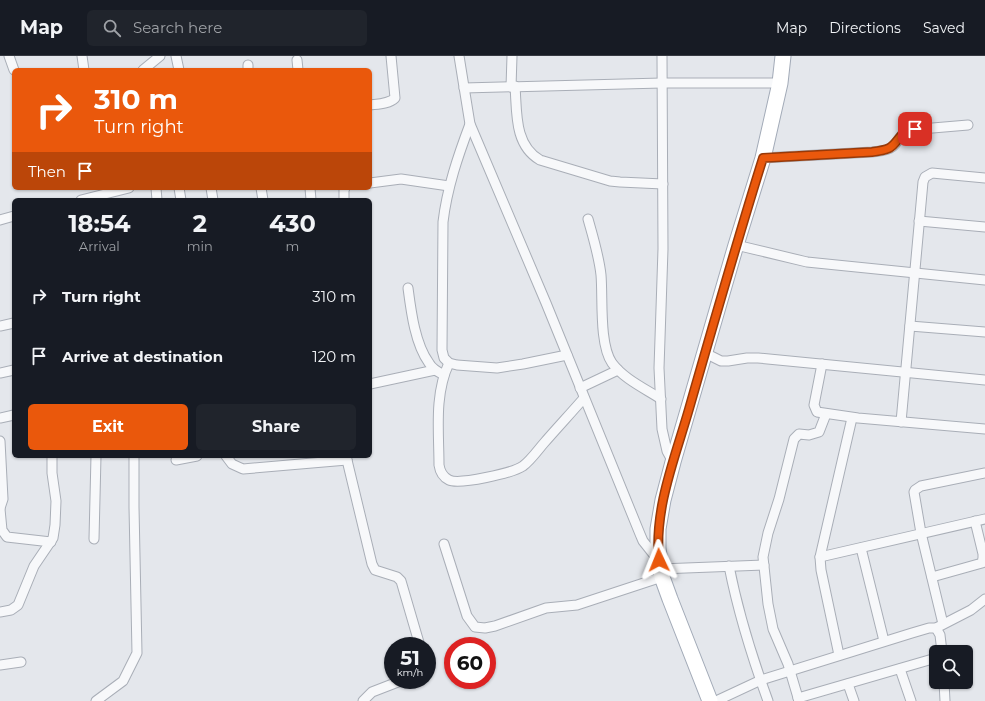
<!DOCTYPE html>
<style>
body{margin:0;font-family:Montserrat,sans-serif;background:#20242c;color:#f1f3f6;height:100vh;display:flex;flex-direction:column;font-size:15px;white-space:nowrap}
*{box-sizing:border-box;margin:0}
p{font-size:13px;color:#9ea1a6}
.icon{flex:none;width:22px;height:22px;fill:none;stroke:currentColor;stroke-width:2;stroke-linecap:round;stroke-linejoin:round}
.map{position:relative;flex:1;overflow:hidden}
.panel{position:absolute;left:12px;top:142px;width:360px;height:260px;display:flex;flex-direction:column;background:#171b24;border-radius:6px;box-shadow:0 1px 3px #0004}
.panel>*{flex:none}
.guide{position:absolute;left:12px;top:12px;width:360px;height:122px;border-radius:6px;box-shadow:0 1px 3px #0004;background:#ea580c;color:#fff;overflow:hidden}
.buttons{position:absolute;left:929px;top:589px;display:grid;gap:8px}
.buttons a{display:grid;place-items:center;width:44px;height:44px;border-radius:6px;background:#171b24;box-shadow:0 1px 3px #0004;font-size:20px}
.speed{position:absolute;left:384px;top:581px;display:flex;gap:8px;font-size:20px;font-weight:700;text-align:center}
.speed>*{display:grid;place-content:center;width:52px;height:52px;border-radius:50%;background:#171b24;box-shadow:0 1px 3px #0004;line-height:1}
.speed small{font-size:10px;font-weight:400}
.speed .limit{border:6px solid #d22;background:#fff;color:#111}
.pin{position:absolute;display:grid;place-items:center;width:34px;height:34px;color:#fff;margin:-17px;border-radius:8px;box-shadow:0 2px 6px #0006}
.me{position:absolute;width:44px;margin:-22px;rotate:358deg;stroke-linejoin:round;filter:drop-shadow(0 0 3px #0008)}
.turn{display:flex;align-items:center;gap:14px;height:84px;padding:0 16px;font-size:18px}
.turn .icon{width:52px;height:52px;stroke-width:2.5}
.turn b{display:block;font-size:28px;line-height:34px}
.then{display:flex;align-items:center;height:38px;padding:0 16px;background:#0003;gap:8px;font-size:15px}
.eta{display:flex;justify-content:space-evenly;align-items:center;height:68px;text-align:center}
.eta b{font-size:24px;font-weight:700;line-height:28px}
.action{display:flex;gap:8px;margin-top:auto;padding:8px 16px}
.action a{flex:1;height:46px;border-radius:6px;background:#ea580c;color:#fff;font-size:16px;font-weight:700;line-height:46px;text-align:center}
.action a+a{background:#20242c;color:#f1f3f6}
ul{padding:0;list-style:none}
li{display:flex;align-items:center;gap:12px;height:60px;padding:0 16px}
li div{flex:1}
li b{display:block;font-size:15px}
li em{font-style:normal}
header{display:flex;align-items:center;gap:24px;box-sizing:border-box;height:56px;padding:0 20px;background:#171b24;border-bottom:1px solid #363941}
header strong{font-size:19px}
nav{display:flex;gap:22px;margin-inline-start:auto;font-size:14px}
.search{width:280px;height:36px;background:#20242c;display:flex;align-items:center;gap:10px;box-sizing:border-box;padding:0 14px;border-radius:6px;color:#9ea1a6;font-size:15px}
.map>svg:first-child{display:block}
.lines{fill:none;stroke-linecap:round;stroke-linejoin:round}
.minor-casing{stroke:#a9aeb7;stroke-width:11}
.primary-casing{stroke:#a3abb8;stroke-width:17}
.minor{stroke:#f7f8fa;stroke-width:9}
.primary{stroke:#fff;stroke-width:15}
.route-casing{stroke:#983908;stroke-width:10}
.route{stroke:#ea580c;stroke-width:7}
</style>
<header>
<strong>Map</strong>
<div class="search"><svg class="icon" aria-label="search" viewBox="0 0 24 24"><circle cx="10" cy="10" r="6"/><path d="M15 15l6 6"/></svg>Search here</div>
<nav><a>Map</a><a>Directions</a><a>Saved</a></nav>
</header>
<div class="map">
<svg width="985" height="645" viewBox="0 0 985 645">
<rect width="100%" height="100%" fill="#e4e7ec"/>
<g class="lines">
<g class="minor-casing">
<g id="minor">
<path d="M 9,0 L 14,14"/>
<path d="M 82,0 L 84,14"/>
<path d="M 176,0 L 179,14"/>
<path d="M 459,0 L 470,68 L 546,247 L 640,478 L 643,485 L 658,504"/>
<path d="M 662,0 L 663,193 L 659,312 L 662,373 L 667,395 L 673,406"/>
<path d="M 297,4 L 298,14"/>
<path d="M 248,9 L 248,14"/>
<path d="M 143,14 L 160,0"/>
<path d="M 515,30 C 517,56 514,89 540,104 L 610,125 L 620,126 L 663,128"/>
<path d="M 511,31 L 512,0"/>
<path d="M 464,32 L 662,27 L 780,27"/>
<path d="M 370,49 C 378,48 389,48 395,42 L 391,0"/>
<path d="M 470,68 C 458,100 447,132 443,166 L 442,294 L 444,302 L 449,307 L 457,309 L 497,312 L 523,308 L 567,299"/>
<path d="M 763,102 L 872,96 C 879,95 887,95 892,91 C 899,86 900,77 909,74 L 968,69"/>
<path d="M 370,127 L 401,123 L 449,130"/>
<path d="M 156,132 L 157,144"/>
<path d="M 179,132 L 181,144"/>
<path d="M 211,132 L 213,144"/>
<path d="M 261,132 L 263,144"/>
<path d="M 310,132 L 311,144"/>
<path d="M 81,144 L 129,132"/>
<path d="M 344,144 L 344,134 L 345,132"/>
<path d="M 588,163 C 593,181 599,200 601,219 C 603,242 599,288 612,307 C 624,323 644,332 661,343"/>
<path d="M 0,164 L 14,160"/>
<path d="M 919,165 L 985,171"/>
<path d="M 736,189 L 807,206 L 985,224"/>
<path d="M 408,232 C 411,255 415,288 429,307 C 432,313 438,316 444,319"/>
<path d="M 0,270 L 14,267"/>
<path d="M 910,270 L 985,276"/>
<path d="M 705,297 L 721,305 L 728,305 L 747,302 L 758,302 L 985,324"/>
<path d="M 449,307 C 434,339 439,376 439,409 C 440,416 443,421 449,424 C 459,429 513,417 523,410 C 531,404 537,395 544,387 C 557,372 571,357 584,342"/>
<path d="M 822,308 L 814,349 L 817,356 L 858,362 L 985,373"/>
<path d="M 0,317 L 14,314"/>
<path d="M 370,328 L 435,314"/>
<path d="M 580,332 L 618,314"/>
<path d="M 0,362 L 14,359"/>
<path d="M 901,366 L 923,126 L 925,121 L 932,117 L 985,122"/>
<path d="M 0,385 L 3,443 L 0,452"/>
<path d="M 226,400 L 232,408 L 243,413 L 347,404"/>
<path d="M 346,400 L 372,508 L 375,514 L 397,521 L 401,525 L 420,590"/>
<path d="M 176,404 L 197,400"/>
<path d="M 0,453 L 2,474 L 7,481 L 51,486"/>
<path d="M 94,483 L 96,400"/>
<path d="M 444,488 L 467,560 L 475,571 L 485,572 L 495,570 L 546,552 L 577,549 L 662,521"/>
<path d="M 861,492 L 884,585"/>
<path d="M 820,501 L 985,463"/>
<path d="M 729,510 C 738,556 752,601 768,645"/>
<path d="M 660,513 L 764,509"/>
<path d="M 932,521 L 982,507 L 983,502 L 983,498 L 975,465"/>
<path d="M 0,556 L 11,554 L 18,549 L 34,510 L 53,482 L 55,469 L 56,445 L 52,417 L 52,400"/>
<path d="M 943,568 L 921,477 L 914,436 L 915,434 L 921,430 L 985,417"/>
<path d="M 936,572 L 940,579 L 942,596"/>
<path d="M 839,599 L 821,514 L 820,501 L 852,362"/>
<path d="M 0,609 L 21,606"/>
<path d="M 900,613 L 911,645"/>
<path d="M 944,626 L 945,645"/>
<path d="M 848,628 L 854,645"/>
<path d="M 798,642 L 936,602"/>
<path d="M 96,645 L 123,625 L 137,597 L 134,451 L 134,400"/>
<path d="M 363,645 L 372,636 L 403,624"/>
<path d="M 716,645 L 761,624 L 912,577 L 929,572 L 936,572 L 971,554 L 985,543"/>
<path d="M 799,645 L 788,608 L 773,573 L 768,548 L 763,501 L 768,477 L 779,443 L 794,383 L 799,378 L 809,379 L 819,376 L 826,358"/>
</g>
</g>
<g class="primary-casing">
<path id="primary" d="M 710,645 L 670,543 L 662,521 L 658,492 L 658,473 L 663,444 L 673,406 L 736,189 L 763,102 L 780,27 L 783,0"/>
</g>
<use href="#minor" class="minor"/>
<use href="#primary" class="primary"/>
</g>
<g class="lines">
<g class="route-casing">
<path id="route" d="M 659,504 C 654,452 675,402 689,353 C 713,269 737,185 763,102 L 872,96 C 895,93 891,91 905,75 L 915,73"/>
</g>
<use href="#route" class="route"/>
</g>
</svg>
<div class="buttons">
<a><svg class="icon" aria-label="search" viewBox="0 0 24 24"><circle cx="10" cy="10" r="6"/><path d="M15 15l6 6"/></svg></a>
</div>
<div class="speed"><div>51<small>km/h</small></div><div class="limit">60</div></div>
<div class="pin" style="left:915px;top:73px;background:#d93025"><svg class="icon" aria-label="arrive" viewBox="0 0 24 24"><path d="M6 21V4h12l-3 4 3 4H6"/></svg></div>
<svg class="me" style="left:659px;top:504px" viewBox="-20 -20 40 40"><path d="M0-17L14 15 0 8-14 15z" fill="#ea580c" stroke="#fff" stroke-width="4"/></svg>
<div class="guide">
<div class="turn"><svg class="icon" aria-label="right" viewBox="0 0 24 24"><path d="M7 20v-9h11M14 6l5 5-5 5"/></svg><div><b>310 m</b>Turn right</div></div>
<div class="then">Then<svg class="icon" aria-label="arrive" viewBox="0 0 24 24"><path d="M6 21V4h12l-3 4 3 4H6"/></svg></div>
</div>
<section class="panel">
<div class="eta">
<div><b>18:54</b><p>Arrival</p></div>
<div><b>2</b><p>min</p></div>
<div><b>430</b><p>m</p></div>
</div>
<ul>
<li><svg class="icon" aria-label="right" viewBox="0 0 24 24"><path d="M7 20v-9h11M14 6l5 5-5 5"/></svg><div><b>Turn right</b></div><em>310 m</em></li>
<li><svg class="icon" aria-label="arrive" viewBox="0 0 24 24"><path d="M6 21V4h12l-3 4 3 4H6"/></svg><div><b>Arrive at destination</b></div><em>120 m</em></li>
</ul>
<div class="action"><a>Exit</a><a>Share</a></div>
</section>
</div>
